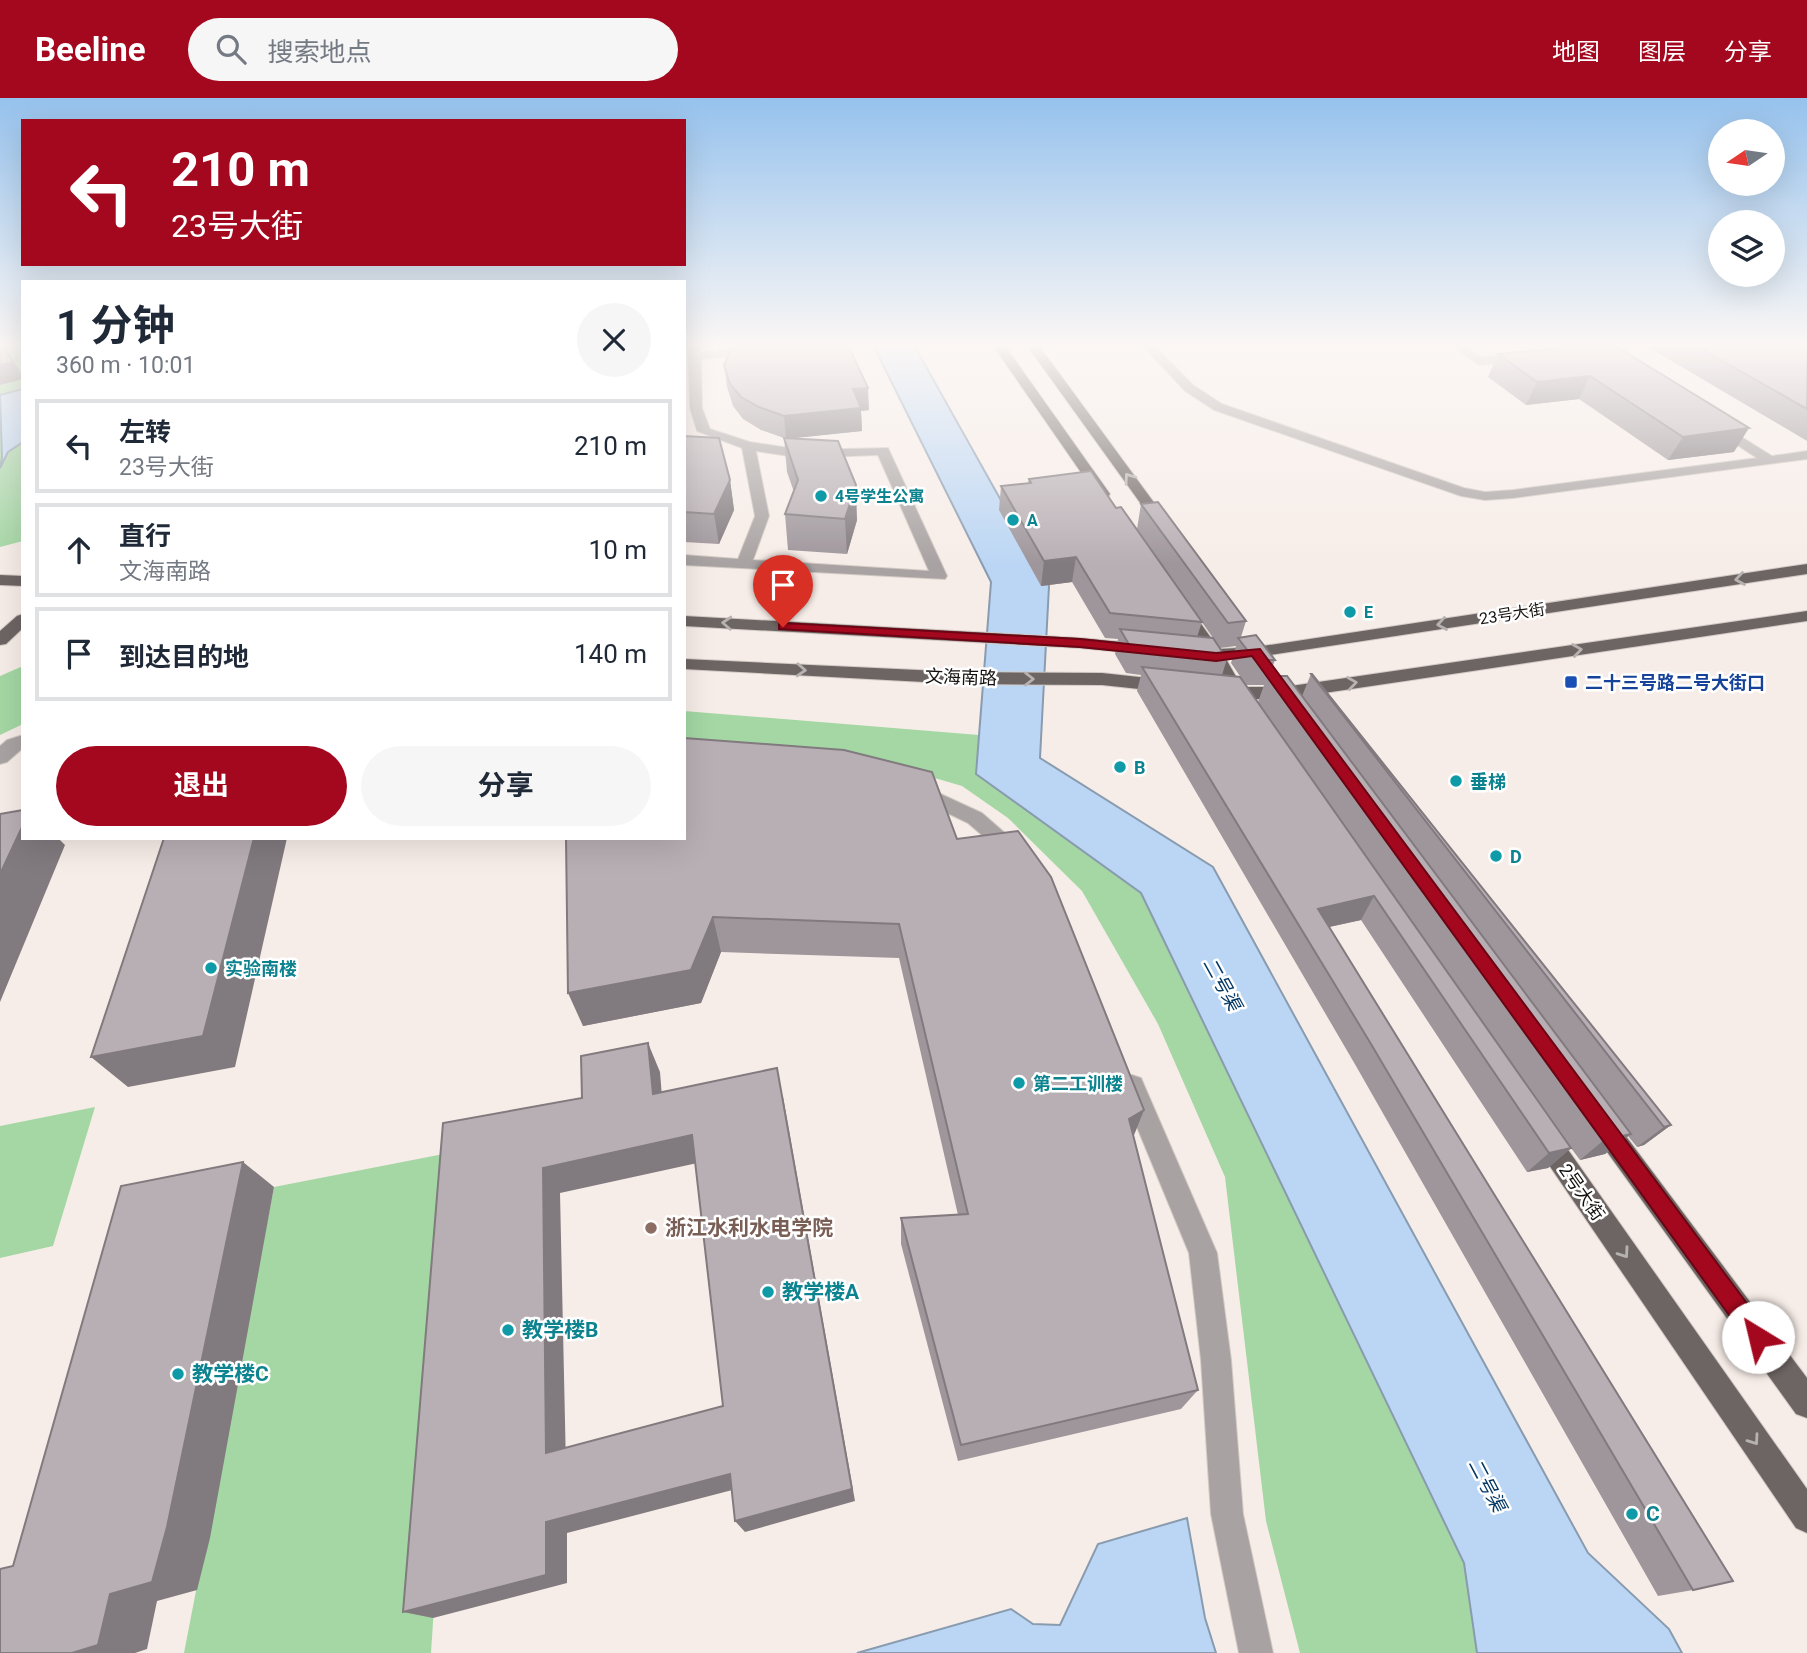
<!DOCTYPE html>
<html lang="zh">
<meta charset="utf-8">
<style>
body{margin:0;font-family:Roboto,"Noto Sans SC",sans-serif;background:#f6f6f7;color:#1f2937;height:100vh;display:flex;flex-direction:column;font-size:26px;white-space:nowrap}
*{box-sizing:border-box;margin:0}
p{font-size:23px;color:#747a83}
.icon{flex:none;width:38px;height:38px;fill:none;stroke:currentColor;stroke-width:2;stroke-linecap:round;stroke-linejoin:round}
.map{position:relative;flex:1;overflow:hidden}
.details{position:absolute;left:21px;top:182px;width:665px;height:560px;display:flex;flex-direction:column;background:#fff;border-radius:0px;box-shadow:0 7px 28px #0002}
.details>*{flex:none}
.top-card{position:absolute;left:21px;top:21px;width:665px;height:147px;border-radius:0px;box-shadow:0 7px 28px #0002;background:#a4081e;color:#fff;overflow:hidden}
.needle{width:46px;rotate:257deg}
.fabs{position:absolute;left:1708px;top:21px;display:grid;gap:14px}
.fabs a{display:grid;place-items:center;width:77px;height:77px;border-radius:50%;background:#fff;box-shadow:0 7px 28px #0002;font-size:35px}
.pin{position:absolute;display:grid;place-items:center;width:60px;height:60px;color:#fff;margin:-72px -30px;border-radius:50% 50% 50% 0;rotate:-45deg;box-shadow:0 0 7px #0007}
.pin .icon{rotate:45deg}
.me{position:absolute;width:77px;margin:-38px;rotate:324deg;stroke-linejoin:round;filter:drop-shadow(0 0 5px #0008)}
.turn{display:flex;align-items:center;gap:24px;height:147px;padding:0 35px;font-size:32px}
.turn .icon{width:91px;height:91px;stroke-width:2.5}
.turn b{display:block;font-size:49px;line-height:60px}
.round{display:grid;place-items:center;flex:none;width:74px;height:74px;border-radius:37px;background:#f6f6f7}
.head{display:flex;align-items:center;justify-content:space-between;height:119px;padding:0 35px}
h1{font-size:42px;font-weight:700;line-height:52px}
.cta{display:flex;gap:14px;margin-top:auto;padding:14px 35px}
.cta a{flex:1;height:80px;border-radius:42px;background:#a4081e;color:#fff;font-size:28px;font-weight:700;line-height:80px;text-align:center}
.cta a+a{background:#f6f6f7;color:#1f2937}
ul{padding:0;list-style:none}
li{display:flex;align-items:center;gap:21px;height:94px;margin:0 14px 10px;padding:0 21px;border:4px solid #e0e1e3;border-radius:0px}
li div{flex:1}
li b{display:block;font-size:26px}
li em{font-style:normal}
header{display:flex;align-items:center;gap:42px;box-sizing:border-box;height:98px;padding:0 35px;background:#a4081e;color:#fff}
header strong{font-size:33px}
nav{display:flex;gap:38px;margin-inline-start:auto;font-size:24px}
.search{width:490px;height:63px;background:#f6f6f7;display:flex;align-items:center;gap:18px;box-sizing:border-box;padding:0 24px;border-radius:38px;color:#747a83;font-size:26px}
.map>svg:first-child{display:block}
.green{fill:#a4d7a4}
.water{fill:#bbd6f4;stroke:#899baf;stroke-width:2}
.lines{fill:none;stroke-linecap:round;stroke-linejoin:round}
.minor-casing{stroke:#d3cac5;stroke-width:2}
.major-casing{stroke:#d3cac5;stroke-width:2}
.minor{fill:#a8a3a2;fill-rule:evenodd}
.major{fill:#6d6563;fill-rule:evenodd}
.wall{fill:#9e969b}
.shaded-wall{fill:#817a7e}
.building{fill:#b8afb4;stroke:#817a7e;stroke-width:2;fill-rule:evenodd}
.oneway{stroke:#b6b2b1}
.route{fill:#a4081e;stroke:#6b0514;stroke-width:2}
.culture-dot{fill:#0f9aa8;stroke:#fff;stroke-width:2.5}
.transit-dot{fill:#1a4fb4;stroke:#fff;stroke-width:2.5}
.education-dot{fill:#8d6e63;stroke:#fff;stroke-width:2.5}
.labels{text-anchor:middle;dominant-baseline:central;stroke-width:5;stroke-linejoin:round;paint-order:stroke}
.far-culture-label{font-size:16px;font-weight:bold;fill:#0d838f;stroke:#fff;text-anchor:start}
.far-street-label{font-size:16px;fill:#13100e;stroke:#fff}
.street-label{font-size:18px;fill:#13100e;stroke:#fff}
.transit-label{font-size:18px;font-weight:bold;fill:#164399;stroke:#fff;text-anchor:start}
.culture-label{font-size:18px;font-weight:bold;fill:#0d838f;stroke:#fff;text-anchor:start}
.water-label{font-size:19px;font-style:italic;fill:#043865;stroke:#fff}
.near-education-label{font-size:21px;font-weight:bold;fill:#785e54;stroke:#fff;text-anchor:start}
.near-culture-label{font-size:21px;font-weight:bold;fill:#0d838f;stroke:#fff;text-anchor:start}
</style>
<header>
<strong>Beeline</strong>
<div class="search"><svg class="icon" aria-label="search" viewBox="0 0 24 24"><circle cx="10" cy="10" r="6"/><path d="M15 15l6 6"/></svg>搜索地点</div>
<nav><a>地图</a><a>图层</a><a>分享</a></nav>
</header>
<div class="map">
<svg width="1807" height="1555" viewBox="0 0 1807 1555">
<rect width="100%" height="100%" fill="#f7ede8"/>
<g class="green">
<path d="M 0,249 L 23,249 L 23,443 L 0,449 Z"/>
<path d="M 23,568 L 23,626 L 0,637 L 0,578 Z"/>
<path d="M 684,613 L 979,637 L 976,676 L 1141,795 L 1464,1465 L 1477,1555 L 1300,1555 L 1266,1423 L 1225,1079 L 1158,926 L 1082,793 L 1008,720 L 962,688 L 897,669 L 684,652 Z"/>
<path d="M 95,1009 L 53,1148 L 0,1160 L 0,1028 Z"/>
<path d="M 464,1052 L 431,1555 L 184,1555 L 274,1089 Z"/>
</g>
<g class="water">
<path d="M 874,249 L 915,249 L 1049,488 L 1040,660 L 1213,769 L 1588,1455 L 1669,1531 L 1682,1555 L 1477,1555 L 1464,1465 L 1141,795 L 976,676 L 991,484 Z"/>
<path d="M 23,291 L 23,344 L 8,354 L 0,370 L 2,360 L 0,297 Z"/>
<path d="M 1187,1420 L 1205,1520 L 1216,1555 L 857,1555 L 1011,1511 L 1033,1526 L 1060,1527 L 1098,1446 Z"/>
</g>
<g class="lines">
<g class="minor-casing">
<g id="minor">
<path d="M 688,249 L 700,249 L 700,254 L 755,249 L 796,249 L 790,252 L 701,261 L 702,310 L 710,331 L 750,344 L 802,352 L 888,350 L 947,478 L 945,481 L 684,467 L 684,457 L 738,461 L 755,418 L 742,350 L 697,333 L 690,310 ZM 756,353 L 802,360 L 878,357 L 929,473 L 753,462 L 769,418 Z"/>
<path d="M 1144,249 L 1156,249 L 1193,287 L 1222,306 L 1464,390 L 1485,394 L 1513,392 L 1757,360 L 1714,332 L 1714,326 L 1719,325 L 1772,358 L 1807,353 L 1807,361 L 1513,400 L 1485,402 L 1461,398 L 1214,312 L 1185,293 Z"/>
<path d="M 1453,249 L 1466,249 L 1481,259 L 1524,255 L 1530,259 L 1524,263 L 1479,267 Z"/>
<path d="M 23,637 L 23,650 L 7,664 L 0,666 L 0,648 L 7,642 Z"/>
<path d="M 919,686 L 982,715 L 1021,749 L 1024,754 L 1021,759 L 1014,762 L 1007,759 L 968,725 L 912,698 L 909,693 L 912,688 Z"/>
<path d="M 1132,977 L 1141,980 L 1217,1155 L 1231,1262 L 1243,1416 L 1273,1555 L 1239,1555 L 1211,1416 L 1201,1262 L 1189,1155 L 1120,988 L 1123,980 Z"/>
</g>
</g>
<g class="major-casing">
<g id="major">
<path d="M 994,249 L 1006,249 L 1110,396 L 1108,399 L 1098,399 Z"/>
<path d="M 1028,249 L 1040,249 L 1169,425 L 1171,428 L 1169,431 L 1159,431 Z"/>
<path d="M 1807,466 L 1807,476 L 1256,559 L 1226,561 L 1242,589 L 1284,589 L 1807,513 L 1807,523 L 1284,601 L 1249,601 L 1247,606 L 1235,606 L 1231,601 L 1221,599 L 1218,595 L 1225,590 L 1209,562 L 1197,561 L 1194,557 L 1202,552 L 1175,512 L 1183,507 L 1189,509 L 1219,551 L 1256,549 Z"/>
<path d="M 0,477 L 23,478 L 23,488 L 0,487 Z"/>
<path d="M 23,516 L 23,530 L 6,546 L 0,547 L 0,533 L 17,518 Z"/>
<path d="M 684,518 L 1080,540 L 1143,546 L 1151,551 L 1143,556 L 1080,550 L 684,528 Z"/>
<path d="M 684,561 L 961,574 L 1102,575 L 1167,582 L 1176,588 L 1167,594 L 1102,587 L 961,586 L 684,571 Z"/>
<path d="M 1601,1013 L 1610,1017 L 1807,1280 L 1807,1320 L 1796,1316 L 1592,1033 L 1588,1025 L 1592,1017 Z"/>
<path d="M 1543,1025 L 1552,1029 L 1807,1391 L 1807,1435 L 1796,1430 L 1534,1045 L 1530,1037 L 1534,1029 Z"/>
</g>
</g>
<use href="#minor" class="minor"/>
<use href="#major" class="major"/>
</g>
<g class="wall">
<path d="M 1569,249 L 1734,354 L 1668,362 L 1579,301 L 1526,307 L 1488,279 L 1498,256 Z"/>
<path d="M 1648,249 L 1807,249 L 1807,343 Z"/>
<path d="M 724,267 L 869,312 L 861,313 L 862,333 L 792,340 L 857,422 L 847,456 L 788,452 L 785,416 L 794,394 L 787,374 L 784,340 L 761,332 L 743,321 L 733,308 L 727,289 Z"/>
<path d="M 684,338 L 730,382 L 734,412 L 719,446 L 684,444 Z"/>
<path d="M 1029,381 L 1116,410 L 1202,524 L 1197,539 L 1227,561 L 1222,577 L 1536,1001 L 1258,604 L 1264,587 L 1246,587 L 1231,565 L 1236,548 L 1220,550 L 1137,431 L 1141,406 L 1246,523 L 1241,539 L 1275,562 L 1269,578 L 1302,598 L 1311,576 L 1671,1027 L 1644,1047 L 1637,1049 L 1628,1038 L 1605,1056 L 1580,1062 L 1571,1050 L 1548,1070 L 1527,1074 L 1361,822 L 1329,829 L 1693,1492 L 1658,1498 L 1356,968 L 1137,593 L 1141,577 L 1126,575 L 1115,556 L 1118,541 L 1105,540 L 1072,484 L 1041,488 L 999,412 L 1001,388 L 1028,385 Z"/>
<path d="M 566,740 L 957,741 L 1144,1012 L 1133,1039 L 1198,1292 L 1181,1311 L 958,1363 L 901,1146 L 901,1120 L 958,1117 L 899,860 L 721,854 L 701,905 L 583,928 Z"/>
</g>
<g class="shaded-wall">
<path d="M 4,249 L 23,278 L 23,281 L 0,287 L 0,267 Z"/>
<path d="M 1590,278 L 1579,301 L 1526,307 L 1537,284 Z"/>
<path d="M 868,290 L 869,312 L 861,313 L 862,333 L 786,341 L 784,318 L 853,291 Z"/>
<path d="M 1749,330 L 1734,354 L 1668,362 L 1683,339 Z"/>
<path d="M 730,382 L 734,412 L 719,446 L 714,416 Z"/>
<path d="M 856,387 L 857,422 L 847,456 L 845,421 Z"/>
<path d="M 1076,459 L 1072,484 L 1041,488 L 1044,463 Z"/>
<path d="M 23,727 L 23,740 L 58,740 L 65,747 L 0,904 L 0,776 Z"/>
<path d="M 254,740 L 287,740 L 235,969 L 128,989 L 91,959 Z"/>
<path d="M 1374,798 L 1361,822 L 1306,834 L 1318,811 Z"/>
<path d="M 713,819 L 721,854 L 701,905 L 583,928 L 568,895 Z"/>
<path d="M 648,945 L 660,974 L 664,1024 L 653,996 Z"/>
<path d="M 783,999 L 855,1403 L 745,1434 L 735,1423 Z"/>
<path d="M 1144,1012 L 1132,1042 L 1129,1021 Z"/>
<path d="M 1671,1027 L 1644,1047 L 1637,1049 L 1664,1029 Z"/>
<path d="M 1631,1036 L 1605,1056 L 1580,1062 L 1604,1042 Z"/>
<path d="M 692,1037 L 702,1064 L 560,1095 L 566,1369 L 546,1355 L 543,1070 Z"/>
<path d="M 1571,1050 L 1548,1070 L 1527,1074 L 1549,1055 Z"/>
<path d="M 243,1064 L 274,1089 L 210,1440 L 197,1492 L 157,1503 L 147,1551 L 135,1555 L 72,1555 Z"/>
<path d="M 730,1376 L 740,1390 L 567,1435 L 567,1485 L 433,1520 L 403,1514 L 546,1424 Z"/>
</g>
<g class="building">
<path d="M 0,249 L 4,249 L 13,264 L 0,267 Z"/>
<path d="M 732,249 L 849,249 L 868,290 L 853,291 L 861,310 L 784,318 L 759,309 L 741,299 L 730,286 L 724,267 Z"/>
<path d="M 1569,249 L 1617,249 L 1749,330 L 1683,339 L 1590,278 L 1537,284 L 1498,256 Z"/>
<path d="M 1698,249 L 1807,249 L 1807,311 Z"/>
<path d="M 684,338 L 719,340 L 730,382 L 714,416 L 684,414 Z"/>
<path d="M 784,340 L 838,343 L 856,387 L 845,421 L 785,416 L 798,382 Z"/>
<path d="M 1091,373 L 1116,410 L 1121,409 L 1202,524 L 1110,515 L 1076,459 L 1044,463 L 1001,388 L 1031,385 L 1029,381 Z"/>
<path d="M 1158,404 L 1246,523 L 1228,525 L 1141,406 Z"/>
<path d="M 1120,531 L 1213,540 L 1227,561 L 1131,550 Z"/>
<path d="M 1256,537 L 1275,562 L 1255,562 L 1238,540 Z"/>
<path d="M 1142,569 L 1240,579 L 1571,1050 L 1549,1055 L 1374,798 L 1318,811 L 1733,1483 L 1693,1492 L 1371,946 Z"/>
<path d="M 1311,576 L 1312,576 L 1671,1027 L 1664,1029 Z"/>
<path d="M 1267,578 L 1287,578 L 1631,1036 L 1604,1042 Z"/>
<path d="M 684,640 L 844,652 L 932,674 L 957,741 L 1018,733 L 1051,779 L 1144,1012 L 1129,1021 L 1198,1292 L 961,1347 L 901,1120 L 968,1116 L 899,826 L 713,819 L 691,872 L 568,895 L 566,740 L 684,740 Z"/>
<path d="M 23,712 L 23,727 L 0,776 L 0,716 Z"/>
<path d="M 164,740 L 254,740 L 203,938 L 91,959 Z"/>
<path d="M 648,945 L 653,996 L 777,970 L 852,1391 L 735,1423 L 730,1376 L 546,1424 L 546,1477 L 403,1514 L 443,1025 L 582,1000 L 581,958 ZM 692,1037 L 723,1308 L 546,1355 L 543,1070 Z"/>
<path d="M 243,1064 L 167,1429 L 152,1484 L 110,1496 L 98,1547 L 72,1555 L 0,1555 L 0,1471 L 13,1468 L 121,1088 Z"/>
</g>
<defs><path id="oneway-chevron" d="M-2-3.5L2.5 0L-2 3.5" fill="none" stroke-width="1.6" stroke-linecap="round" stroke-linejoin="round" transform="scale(1.75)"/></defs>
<g class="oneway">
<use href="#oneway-chevron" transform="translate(1129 380) rotate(-126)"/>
<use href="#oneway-chevron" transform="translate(1740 481) rotate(171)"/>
<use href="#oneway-chevron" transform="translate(727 525) rotate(-177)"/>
<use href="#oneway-chevron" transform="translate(1442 526) rotate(171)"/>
<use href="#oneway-chevron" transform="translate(1577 552) rotate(-8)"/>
<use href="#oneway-chevron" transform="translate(801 572) rotate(3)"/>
<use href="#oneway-chevron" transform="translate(1029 581)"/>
<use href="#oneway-chevron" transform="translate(1352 585) rotate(-8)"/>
<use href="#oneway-chevron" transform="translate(1624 1155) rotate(55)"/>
<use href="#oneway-chevron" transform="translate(1754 1342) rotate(55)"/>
</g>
<linearGradient id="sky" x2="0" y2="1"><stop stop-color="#96c2ed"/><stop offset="0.53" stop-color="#fbf7f5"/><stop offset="1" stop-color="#fbf7f5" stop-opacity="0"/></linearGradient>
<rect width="1807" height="466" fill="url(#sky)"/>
<path class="route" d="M 783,525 L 1080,541 L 1216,555 L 1260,551 L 1766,1231 L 1769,1239 L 1766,1246 L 1758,1250 L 1750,1246 L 1252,558 L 1216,563 L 1080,549 L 779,531 L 779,526 Z"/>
<g class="culture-dot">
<circle cx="821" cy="398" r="7"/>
<circle cx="1013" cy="422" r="7"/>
<circle cx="1350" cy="514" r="7"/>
<circle cx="1120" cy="669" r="7"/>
<circle cx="1456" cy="683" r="7"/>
<circle cx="1496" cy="758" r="7"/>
<circle cx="211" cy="870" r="7"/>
<circle cx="1019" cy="985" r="7"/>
<circle cx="768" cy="1194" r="7"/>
<circle cx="508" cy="1232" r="7"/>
<circle cx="178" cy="1276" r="7"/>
<circle cx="1632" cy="1416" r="7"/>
</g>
<rect class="transit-dot" x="1564" y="577" width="14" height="14" rx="3.5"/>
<circle class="education-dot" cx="651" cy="1130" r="7"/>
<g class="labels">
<g class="far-culture-label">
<text x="835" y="398">4号学生公寓</text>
<text x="1027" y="422">A</text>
<text x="1364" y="514">E</text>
</g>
<g class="far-street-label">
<text transform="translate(1512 516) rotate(-9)">23号大街</text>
</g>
<g class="street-label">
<text transform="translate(961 579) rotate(2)">文海南路</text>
<text transform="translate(1582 1094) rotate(55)">2号大街</text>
</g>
<g class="transit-label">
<text x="1585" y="584">二十三号路二号大街口</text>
</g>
<g class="culture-label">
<text x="1134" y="669">B</text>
<text x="1470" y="683">垂梯</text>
<text x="1510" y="758">D</text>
<text x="225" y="870">实验南楼</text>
<text x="1033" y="985">第二工训楼</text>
</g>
<g class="water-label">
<text transform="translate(1222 886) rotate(61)">二号渠</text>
<text transform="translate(1487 1387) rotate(62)">二号渠</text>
</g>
<g class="near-education-label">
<text x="665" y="1130">浙江水利水电学院</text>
</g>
<g class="near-culture-label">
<text x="782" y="1194">教学楼A</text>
<text x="522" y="1232">教学楼B</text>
<text x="192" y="1276">教学楼C</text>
<text x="1646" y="1416">C</text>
</g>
</g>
</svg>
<div class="fabs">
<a><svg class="needle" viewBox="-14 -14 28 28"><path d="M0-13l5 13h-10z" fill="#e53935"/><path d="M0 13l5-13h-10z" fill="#747a83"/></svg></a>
<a><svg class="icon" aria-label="layers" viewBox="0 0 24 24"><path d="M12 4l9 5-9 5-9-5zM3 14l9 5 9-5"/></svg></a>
</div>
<div class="pin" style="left:783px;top:529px;background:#d93025"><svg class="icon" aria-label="arrive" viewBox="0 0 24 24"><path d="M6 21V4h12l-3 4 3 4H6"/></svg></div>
<svg class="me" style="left:1758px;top:1239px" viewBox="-20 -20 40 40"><circle r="19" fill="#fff"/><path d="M0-13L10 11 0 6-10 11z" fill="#a4081e"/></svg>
<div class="top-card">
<div class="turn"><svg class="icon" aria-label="left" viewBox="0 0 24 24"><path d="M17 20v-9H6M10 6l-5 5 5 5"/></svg><div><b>210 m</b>23号大街</div></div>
</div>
<section class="details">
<div class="head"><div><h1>1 分钟</h1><p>360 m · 10:01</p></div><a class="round"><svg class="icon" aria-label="close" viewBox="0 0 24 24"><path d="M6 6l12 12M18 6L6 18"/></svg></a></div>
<ul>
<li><svg class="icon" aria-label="left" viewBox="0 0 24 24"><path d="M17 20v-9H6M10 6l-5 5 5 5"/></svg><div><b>左转</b><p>23号大街</p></div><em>210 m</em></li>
<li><svg class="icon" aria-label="ahead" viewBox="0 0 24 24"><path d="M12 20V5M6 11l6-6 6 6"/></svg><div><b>直行</b><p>文海南路</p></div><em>10 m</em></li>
<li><svg class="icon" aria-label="arrive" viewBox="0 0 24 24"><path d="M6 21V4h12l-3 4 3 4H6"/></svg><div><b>到达目的地</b></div><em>140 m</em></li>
</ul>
<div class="cta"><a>退出</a><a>分享</a></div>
</section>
</div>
